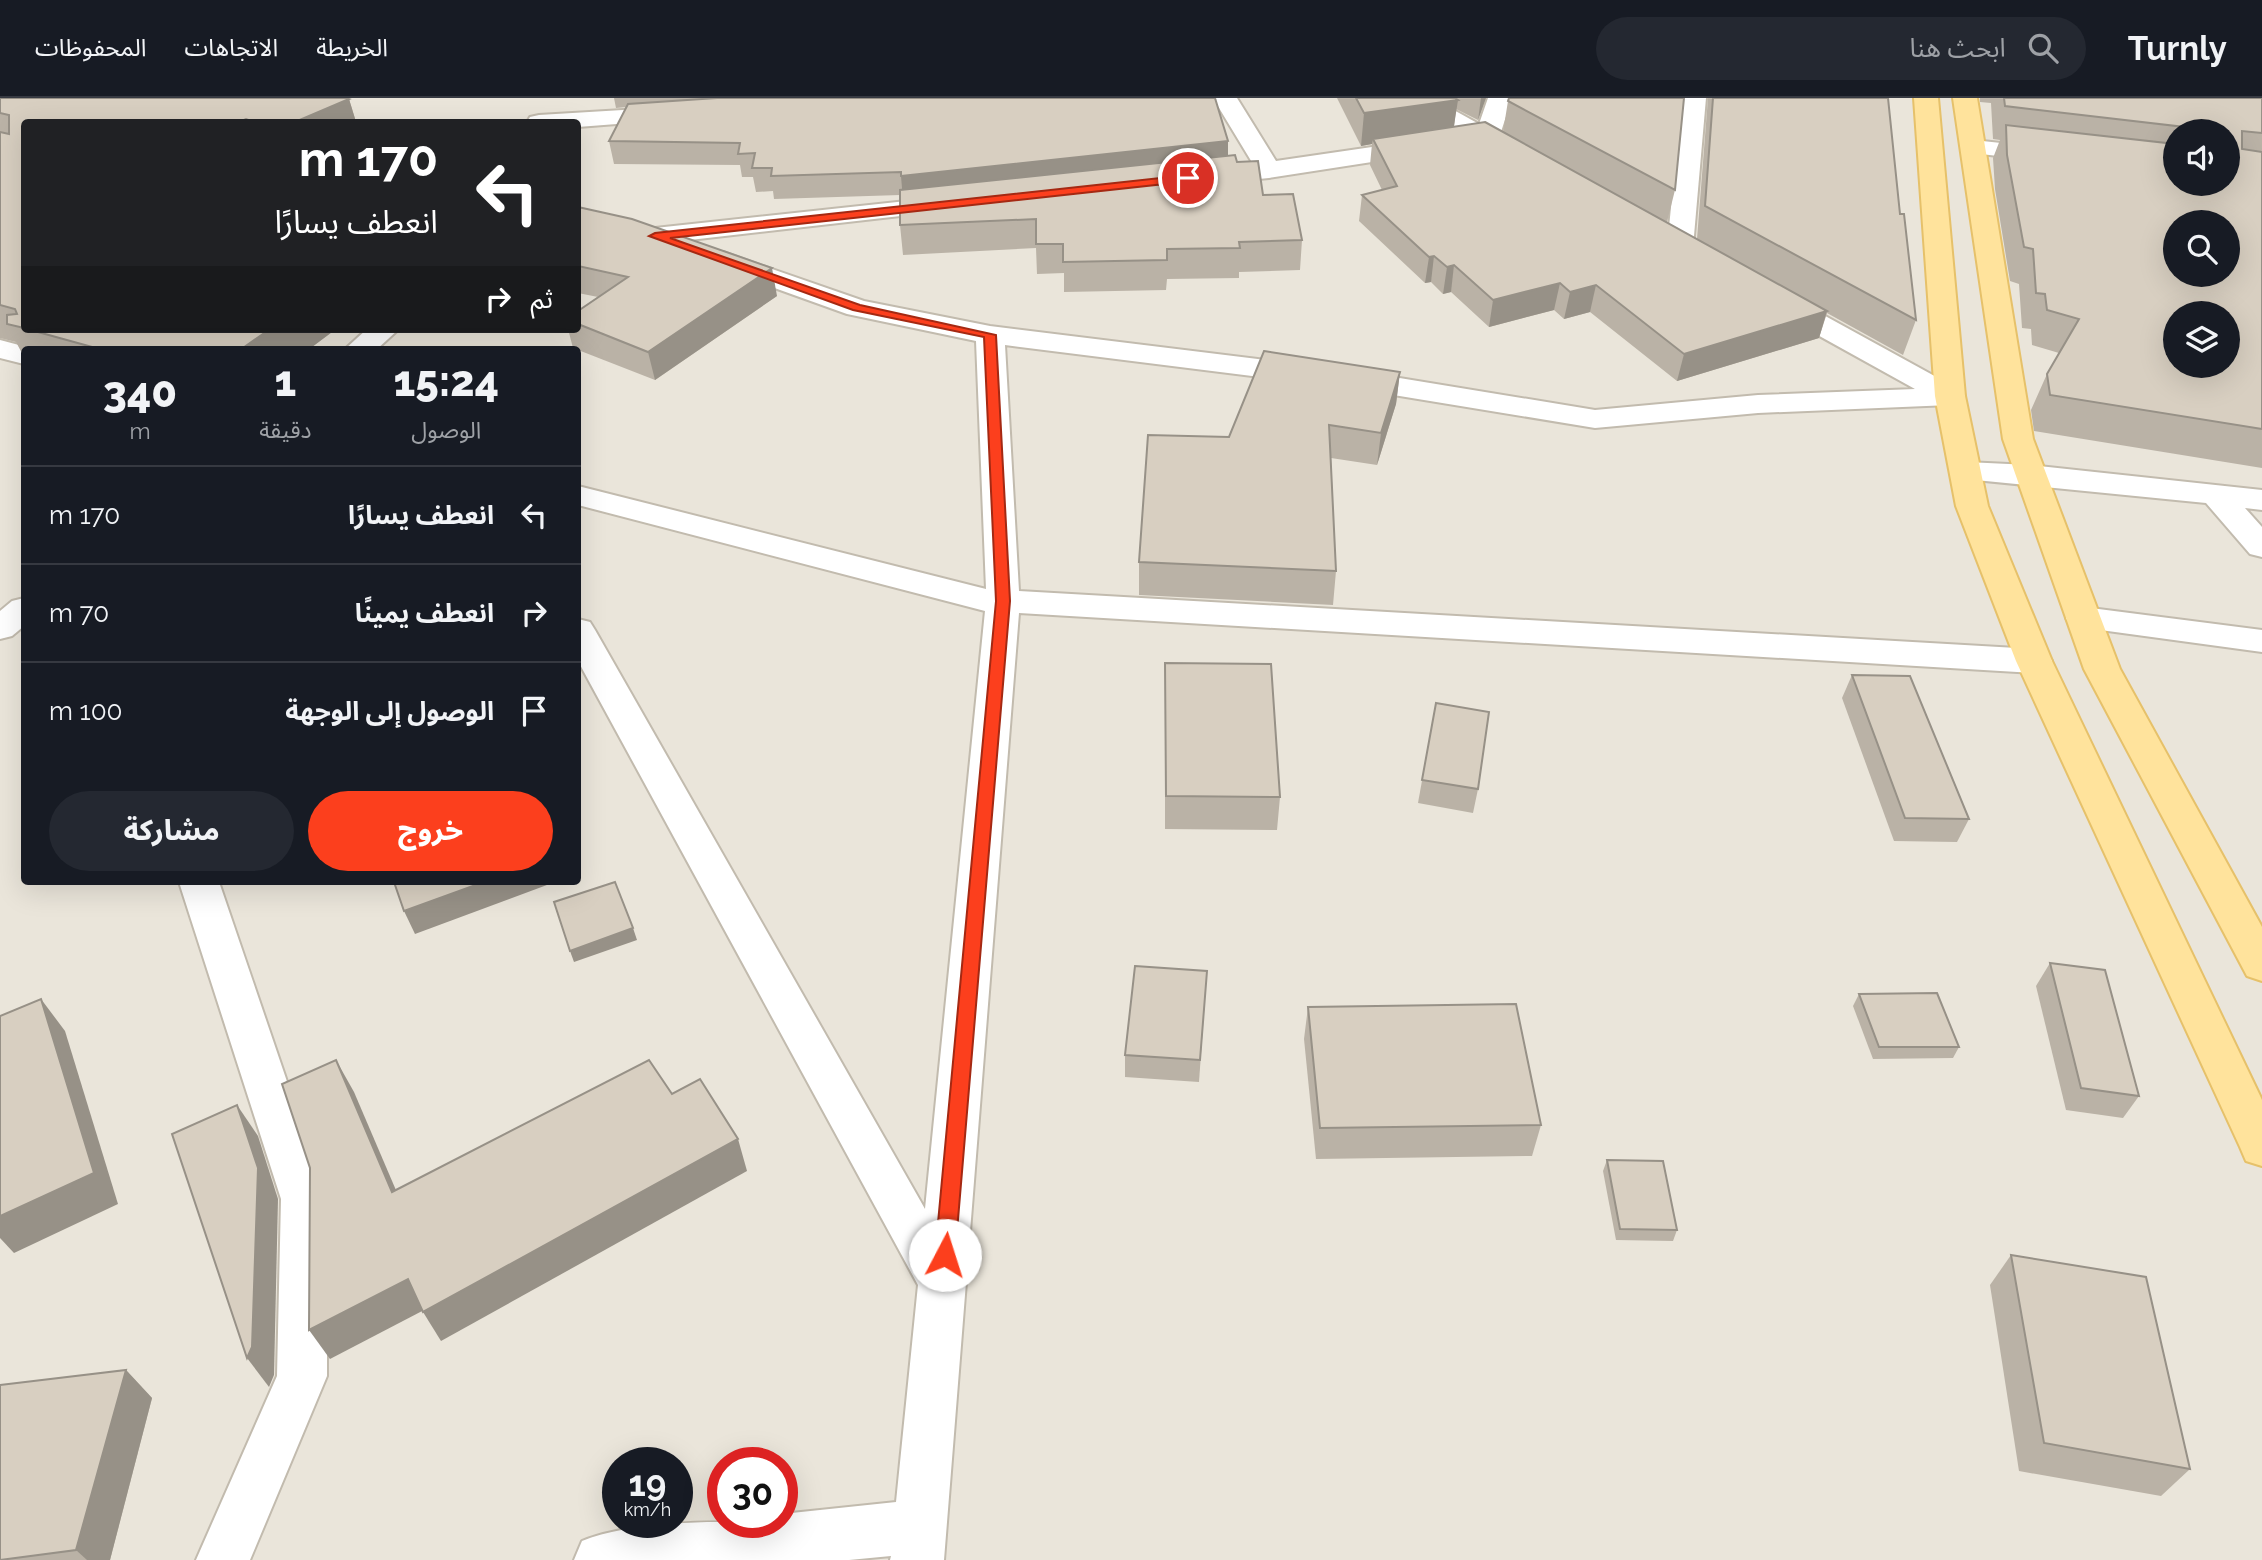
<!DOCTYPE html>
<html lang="ar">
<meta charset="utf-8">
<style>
body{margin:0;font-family:Raleway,"Noto Sans Arabic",sans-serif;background:#242831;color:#f1f3f6;direction:rtl;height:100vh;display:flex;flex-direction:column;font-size:26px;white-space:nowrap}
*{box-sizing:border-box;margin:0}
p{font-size:23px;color:#9ea1a6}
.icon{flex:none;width:38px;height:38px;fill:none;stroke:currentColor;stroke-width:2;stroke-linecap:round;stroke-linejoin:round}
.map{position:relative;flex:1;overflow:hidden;direction:ltr}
.panel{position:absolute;left:21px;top:248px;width:560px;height:539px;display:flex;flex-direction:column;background:#171b24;border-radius:7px;box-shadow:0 7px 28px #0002;direction:rtl}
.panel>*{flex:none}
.guide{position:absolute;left:21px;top:21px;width:560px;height:214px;border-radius:7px;box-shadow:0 7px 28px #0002;direction:rtl;background:#202124;color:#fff;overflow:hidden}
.buttons{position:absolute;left:2163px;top:21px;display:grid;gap:14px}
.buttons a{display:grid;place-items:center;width:77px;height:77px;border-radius:50%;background:#171b24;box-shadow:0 7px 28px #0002;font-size:35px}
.speed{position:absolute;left:602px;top:1349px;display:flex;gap:14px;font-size:35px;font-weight:700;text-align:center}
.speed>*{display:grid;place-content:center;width:91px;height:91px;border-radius:50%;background:#171b24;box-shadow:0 7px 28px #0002;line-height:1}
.speed small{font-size:18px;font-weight:400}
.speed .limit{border:10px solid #d22;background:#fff;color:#111}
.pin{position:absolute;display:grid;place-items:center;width:60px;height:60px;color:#fff;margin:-30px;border:4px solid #fff;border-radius:50%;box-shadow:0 2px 7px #0007}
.me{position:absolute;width:77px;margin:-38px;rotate:5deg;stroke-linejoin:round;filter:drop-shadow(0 0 5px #0008)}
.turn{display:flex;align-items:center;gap:24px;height:147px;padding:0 28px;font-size:32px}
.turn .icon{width:91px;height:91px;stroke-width:2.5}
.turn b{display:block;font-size:49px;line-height:60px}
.then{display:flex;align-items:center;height:66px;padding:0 28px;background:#0003;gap:14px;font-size:26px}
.eta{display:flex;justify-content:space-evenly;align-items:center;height:119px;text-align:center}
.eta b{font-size:42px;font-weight:800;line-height:49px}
.action{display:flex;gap:14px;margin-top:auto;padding:14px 28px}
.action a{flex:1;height:80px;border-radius:42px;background:#fc3f1d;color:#fff;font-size:28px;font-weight:800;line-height:80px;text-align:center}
.action a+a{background:#242831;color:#f1f3f6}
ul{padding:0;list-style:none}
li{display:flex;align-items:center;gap:21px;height:98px;padding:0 28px;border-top:2px solid #363941}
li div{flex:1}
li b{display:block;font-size:26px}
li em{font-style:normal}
header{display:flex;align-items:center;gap:42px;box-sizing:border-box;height:98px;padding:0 35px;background:#171b24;border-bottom:2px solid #363941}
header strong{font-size:33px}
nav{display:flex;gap:38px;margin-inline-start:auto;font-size:24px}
.search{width:490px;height:63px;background:#242831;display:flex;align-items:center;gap:18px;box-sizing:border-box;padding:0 24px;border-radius:38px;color:#9ea1a6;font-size:26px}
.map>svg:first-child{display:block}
.residential{fill:#eae5da;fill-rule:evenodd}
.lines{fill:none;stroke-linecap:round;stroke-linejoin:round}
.minor-casing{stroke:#c2bbae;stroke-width:4}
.primary-casing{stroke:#e6c16a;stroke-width:4}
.minor{fill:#fff;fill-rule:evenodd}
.primary{fill:#ffe39c;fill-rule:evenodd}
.wall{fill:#bab2a6;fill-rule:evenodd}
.shaded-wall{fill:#979187}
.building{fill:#d8cfc1;stroke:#979187;stroke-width:2;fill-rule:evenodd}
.route{fill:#fc3f1d;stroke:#a42913;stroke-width:2}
</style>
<header>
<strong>Turnly</strong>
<div class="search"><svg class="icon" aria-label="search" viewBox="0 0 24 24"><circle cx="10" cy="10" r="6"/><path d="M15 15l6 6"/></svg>ابحث هنا</div>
<nav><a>الخريطة</a><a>الاتجاهات</a><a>المحفوظات</a></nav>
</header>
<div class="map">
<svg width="2262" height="1462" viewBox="0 0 2262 1462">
<rect width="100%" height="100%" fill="#f6f3ec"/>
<path class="residential" d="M 0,0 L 2262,0 L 2262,1462 L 0,1462 ZM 24,24 L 578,24 L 578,231 L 24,231 ZM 2175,33 L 2228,33 L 2228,86 L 2175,86 ZM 2175,124 L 2228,124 L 2228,177 L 2175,177 ZM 2175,215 L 2228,215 L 2228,268 L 2175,268 ZM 24,252 L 578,252 L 578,784 L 24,784 ZM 618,1365 L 677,1365 L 677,1424 L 618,1424 ZM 723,1365 L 782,1365 L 782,1424 L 723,1424 Z"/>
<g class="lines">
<g class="minor-casing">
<g id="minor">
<path d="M 1213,0 L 1237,0 L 1276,63 L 1461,36 L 1407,5 L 1403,0 L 1432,0 L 1479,26 L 1488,0 L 1512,0 L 1500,37 L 1523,53 L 1520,58 L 1502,58 L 1482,47 L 1269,80 L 1208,86 L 1199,83 L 1195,78 L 1199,73 L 1253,66 Z"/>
<path d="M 1682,0 L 1706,0 L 1693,149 L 1689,155 L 1671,155 L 1667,149 Z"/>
<path d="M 673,9 L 681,11 L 685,16 L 681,21 L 578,29 L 578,24 L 527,24 L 530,19 L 539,17 Z"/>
<path d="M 1973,42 L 2048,50 L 2057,52 L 2060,57 L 2057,62 L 2048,64 L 1964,54 L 1961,49 L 1964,44 Z"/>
<path d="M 953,98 L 962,101 L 966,106 L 962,111 L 655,146 L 646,144 L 642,138 L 646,132 L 655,130 Z"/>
<path d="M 723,154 L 864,203 L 990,228 L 1363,274 L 1595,312 L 1758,297 L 1915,291 L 1767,209 L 1763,203 L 1767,197 L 1787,197 L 1960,292 L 1965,298 L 1960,304 L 1950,307 L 1758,315 L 1595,330 L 1363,292 L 1005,247 L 1019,493 L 2034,551 L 2046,555 L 2052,563 L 2046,571 L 2034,575 L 1019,515 L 944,1462 L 890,1462 L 891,1458 L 849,1462 L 574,1462 L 582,1443 C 636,1421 726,1424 782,1424 L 782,1416 L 896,1404 L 918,1187 L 578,563 L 578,521 L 590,524 L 595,532 L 925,1111 L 985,513 L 578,407 L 578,388 L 986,491 L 976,243 L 847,216 L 713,168 L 710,162 L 713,156 Z"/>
<path d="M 367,231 L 399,231 L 376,252 L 344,252 Z"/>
<path d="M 0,242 L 34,251 L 35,252 L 24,252 L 24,266 L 0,260 Z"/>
<path d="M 1966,364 L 2030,367 L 2262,392 L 2262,412 L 2245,410 L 2262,429 L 2262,459 L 2250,456 L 2206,405 L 1955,380 L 1950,373 L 1955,366 Z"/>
<path d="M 24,500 L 24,528 L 12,538 L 0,541 L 0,513 L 12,503 Z"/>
<path d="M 2083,509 L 2262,532 L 2262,554 L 2071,528 L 2066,520 L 2071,512 Z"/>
<path d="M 179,784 L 219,784 L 327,1101 L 327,1278 L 250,1462 L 196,1462 L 277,1278 L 281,1101 Z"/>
</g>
</g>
<g class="primary-casing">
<g id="primary">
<path d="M 1914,0 L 1938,0 L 1965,298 L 1988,408 L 2052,563 L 2262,1002 L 2262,1068 L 2246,1063 L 2240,1049 L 2016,563 L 1956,408 L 1935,298 Z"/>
<path d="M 1953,0 L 1977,0 L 2033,341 L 2120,571 L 2262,829 L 2262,883 L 2247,878 L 2084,571 L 2003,341 Z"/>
</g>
</g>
<use href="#minor" class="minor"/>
<use href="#primary" class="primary"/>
</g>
<g class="wall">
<path d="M 0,0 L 349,1 L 356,24 L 24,24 L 24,231 L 336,231 L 308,252 L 24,252 L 24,259 L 16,244 L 0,240 Z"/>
<path d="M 614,0 L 1215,0 L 1228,58 L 1237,64 L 1263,97 L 1302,142 L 1300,172 L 1239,174 L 1239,180 L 1167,181 L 1166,192 L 1064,194 L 1064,175 L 1037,176 L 1036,150 L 903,157 L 900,127 L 900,97 L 774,101 L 773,93 L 756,94 L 753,79 L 742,79 L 740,67 L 614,66 L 609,43 L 626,9 L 616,10 Z"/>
<path d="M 1337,0 L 1486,0 L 1478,22 L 1456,11 L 1454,29 L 1503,34 L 1508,3 L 1675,92 L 1667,124 L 1697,141 L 1708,0 L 1888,0 L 1900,116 L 1916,222 L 1903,257 L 1827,215 L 1819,240 L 1677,283 L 1590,214 L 1564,221 L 1554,212 L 1489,229 L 1451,194 L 1443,196 L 1431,184 L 1425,185 L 1359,123 L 1362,97 L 1382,92 L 1370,67 L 1372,46 L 1361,48 Z"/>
<path d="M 1980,0 L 2262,0 L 2262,370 L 2034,333 L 2031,312 L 2047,276 L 2059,255 L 2032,247 L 2031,231 L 2022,230 L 2019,186 L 2010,183 L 1995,91 L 1993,60 L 2000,42 L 1993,41 L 1991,5 L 1980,4 ZM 2175,33 L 2228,33 L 2175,86 Z"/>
<path d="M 578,109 L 777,198 L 655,282 L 573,250 L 568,231 L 578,231 L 578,213 L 598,199 L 578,195 Z"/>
<path d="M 1400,274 L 1396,306 L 1377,367 L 1331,360 L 1336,473 L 1333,507 L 1139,497 L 1139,464 L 1229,339 Z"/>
<path d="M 1165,565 L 1280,699 L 1277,732 L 1165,731 Z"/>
<path d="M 1852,577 L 1969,721 L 1957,744 L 1894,743 L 1842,600 Z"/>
<path d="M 1436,605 L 1478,691 L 1473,715 L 1418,705 Z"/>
<path d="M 2050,865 L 2139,998 L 2123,1020 L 2066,1012 L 2036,888 Z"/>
<path d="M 1207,873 L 1199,984 L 1125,979 L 1125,957 Z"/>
<path d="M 1859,896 L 1959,949 L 1953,960 L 1873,961 L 1853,908 Z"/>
<path d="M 1308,909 L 1541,1027 L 1532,1058 L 1316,1061 L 1304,941 Z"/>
<path d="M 1607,1062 L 1677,1132 L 1673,1143 L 1616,1142 L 1603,1073 Z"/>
<path d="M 2011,1157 L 2190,1371 L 2161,1398 L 2019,1373 L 1990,1187 Z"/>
<path d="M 126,1272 L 152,1300 L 110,1462 L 0,1462 Z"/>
</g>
<g class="shaded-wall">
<path d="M 1481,0 L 1486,0 L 1478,22 Z"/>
<path d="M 349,1 L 356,24 L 295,24 Z"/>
<path d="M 1458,2 L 1453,34 L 1373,41 L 1372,46 L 1361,48 L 1364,15 Z"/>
<path d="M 1228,43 L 1228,66 L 903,102 L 901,78 Z"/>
<path d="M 1434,158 L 1431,184 L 1425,185 L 1429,159 Z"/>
<path d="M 1454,167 L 1451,194 L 1443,196 L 1447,169 Z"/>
<path d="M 772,170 L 777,198 L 655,282 L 648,254 Z"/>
<path d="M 1560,185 L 1554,212 L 1489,229 L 1493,202 Z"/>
<path d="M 1596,187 L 1590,214 L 1564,221 L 1570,194 Z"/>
<path d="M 1827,213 L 1819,240 L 1677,283 L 1684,256 Z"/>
<path d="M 270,231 L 336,231 L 308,252 L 240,252 Z"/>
<path d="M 1400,274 L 1396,306 L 1377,367 L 1381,335 Z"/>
<path d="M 484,784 L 555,784 L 415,836 L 404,813 Z"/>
<path d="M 633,830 L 637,842 L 574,864 L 570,853 Z"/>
<path d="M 41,901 L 65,933 L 118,1106 L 14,1155 L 0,1140 L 0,1118 Z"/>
<path d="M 336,962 L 354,994 L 410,1125 L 392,1094 Z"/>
<path d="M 237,1007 L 258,1038 L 278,1101 L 274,1277 L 269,1289 L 247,1260 Z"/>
<path d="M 738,1041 L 747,1073 L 441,1243 L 423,1214 Z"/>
<path d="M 408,1181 L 426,1211 L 330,1261 L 309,1232 Z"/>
<path d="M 126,1272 L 152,1300 L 110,1462 L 87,1462 L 76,1452 Z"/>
</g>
<g class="building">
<path d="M 0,0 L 346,0 L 349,1 L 295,24 L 254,24 L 246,21 L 239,24 L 24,24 L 24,230 L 7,226 L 7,217 L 17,216 L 15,211 L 0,207 L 0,34 L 9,36 L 9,17 L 0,15 Z"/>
<path d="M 717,0 L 1215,0 L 1228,43 L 901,78 L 901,74 L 771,78 L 772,70 L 752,70 L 755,55 L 738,56 L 740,45 L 609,43 L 628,6 Z"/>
<path d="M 1356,0 L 1455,0 L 1458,2 L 1364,15 Z"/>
<path d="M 1509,0 L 1684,0 L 1675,92 L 1508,3 Z"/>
<path d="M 1713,0 L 1888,0 L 1900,116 L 1904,116 L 1916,222 L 1705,108 Z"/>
<path d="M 2004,0 L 2262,0 L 2262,35 L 2242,33 L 2242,51 L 2262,54 L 2262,331 L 2050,297 L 2047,276 L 2079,221 L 2047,212 L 2045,196 L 2036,195 L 2033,151 L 2024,149 L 2007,57 L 2006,27 L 2175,46 L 2175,86 L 2228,86 L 2228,33 L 2193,33 L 2193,30 L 2005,8 ZM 2175,124 L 2228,124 L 2228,177 L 2175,177 ZM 2175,215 L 2228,215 L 2228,268 L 2175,268 Z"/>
<path d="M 1485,24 L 1827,213 L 1684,256 L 1596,187 L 1570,194 L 1560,185 L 1493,202 L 1454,167 L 1447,169 L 1434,158 L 1429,159 L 1362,97 L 1397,88 L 1373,41 Z"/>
<path d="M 1235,57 L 1237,64 L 1258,63 L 1263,97 L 1293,96 L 1302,142 L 1239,144 L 1240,150 L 1167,151 L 1167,162 L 1063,164 L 1063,146 L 1036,146 L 1036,121 L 900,127 L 900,92 Z"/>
<path d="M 578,109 L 632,121 L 772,170 L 648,254 L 578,226 L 578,213 L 628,179 L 578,168 Z"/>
<path d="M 27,231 L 270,231 L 240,252 L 103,252 Z"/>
<path d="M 1264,253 L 1400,274 L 1381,335 L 1329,327 L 1336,473 L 1139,464 L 1148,337 L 1229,339 Z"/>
<path d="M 1165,565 L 1271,566 L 1280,699 L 1166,698 Z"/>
<path d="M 1852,577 L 1910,578 L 1969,721 L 1905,720 Z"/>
<path d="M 1436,605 L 1489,614 L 1478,691 L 1422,682 Z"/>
<path d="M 394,784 L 484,784 L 404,813 Z"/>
<path d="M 615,784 L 633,830 L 570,853 L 554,804 Z"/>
<path d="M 2050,865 L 2105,872 L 2139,998 L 2081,990 Z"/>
<path d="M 1135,868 L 1207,873 L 1200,962 L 1125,957 Z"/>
<path d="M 1937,895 L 1959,949 L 1879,949 L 1859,896 Z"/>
<path d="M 41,901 L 94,1075 L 0,1118 L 0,918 Z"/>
<path d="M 1516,906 L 1541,1027 L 1320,1030 L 1308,909 Z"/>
<path d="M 336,962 L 392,1094 L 649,962 L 672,996 L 700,981 L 738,1041 L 423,1214 L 408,1181 L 309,1232 L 310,1070 L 282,986 Z"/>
<path d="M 237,1007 L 258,1070 L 252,1249 L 247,1260 L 172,1036 Z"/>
<path d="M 1607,1062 L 1663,1063 L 1677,1132 L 1620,1131 Z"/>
<path d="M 2011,1157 L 2146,1179 L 2190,1371 L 2044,1345 Z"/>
<path d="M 126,1272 L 76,1452 L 0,1462 L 0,1287 Z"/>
</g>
<path class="route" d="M 1188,77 L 1194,80 L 1192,83 L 670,140 L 860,207 L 996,237 L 1010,503 L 955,1157 L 952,1164 L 945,1166 L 938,1164 L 935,1157 L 996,503 L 984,239 L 853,212 L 649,138 L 655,135 Z"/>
</svg>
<div class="buttons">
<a><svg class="icon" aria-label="sound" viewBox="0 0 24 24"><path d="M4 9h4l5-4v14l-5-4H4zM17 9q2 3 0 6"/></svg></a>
<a><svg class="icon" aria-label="search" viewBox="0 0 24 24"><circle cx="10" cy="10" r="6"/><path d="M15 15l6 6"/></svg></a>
<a><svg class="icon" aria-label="layers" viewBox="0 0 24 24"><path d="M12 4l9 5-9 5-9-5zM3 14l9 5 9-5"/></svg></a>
</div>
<div class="speed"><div>19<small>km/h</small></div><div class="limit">30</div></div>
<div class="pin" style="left:1188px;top:80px;background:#d93025"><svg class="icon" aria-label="arrive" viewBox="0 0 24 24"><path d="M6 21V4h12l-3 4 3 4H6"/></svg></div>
<svg class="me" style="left:945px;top:1157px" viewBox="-20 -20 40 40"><circle r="19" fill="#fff"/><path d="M0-13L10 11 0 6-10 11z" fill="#fc3f1d"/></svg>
<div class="guide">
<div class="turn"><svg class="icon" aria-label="left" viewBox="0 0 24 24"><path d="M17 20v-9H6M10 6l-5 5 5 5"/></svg><div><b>170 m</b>انعطف يسارًا</div></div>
<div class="then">ثم<svg class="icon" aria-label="right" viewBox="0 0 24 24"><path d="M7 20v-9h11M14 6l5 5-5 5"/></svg></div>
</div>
<section class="panel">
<div class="eta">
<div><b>15:24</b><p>الوصول</p></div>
<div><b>1</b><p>دقيقة</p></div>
<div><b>340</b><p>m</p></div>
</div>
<ul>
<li><svg class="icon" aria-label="left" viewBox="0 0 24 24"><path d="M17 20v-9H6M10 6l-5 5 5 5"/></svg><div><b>انعطف يسارًا</b></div><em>170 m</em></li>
<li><svg class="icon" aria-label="right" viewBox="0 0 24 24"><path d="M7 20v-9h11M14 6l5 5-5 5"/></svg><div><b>انعطف يمينًا</b></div><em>70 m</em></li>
<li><svg class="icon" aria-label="arrive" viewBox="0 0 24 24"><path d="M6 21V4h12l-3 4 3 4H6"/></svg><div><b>الوصول إلى الوجهة</b></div><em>100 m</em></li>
</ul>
<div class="action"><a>خروج</a><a>مشاركة</a></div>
</section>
</div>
